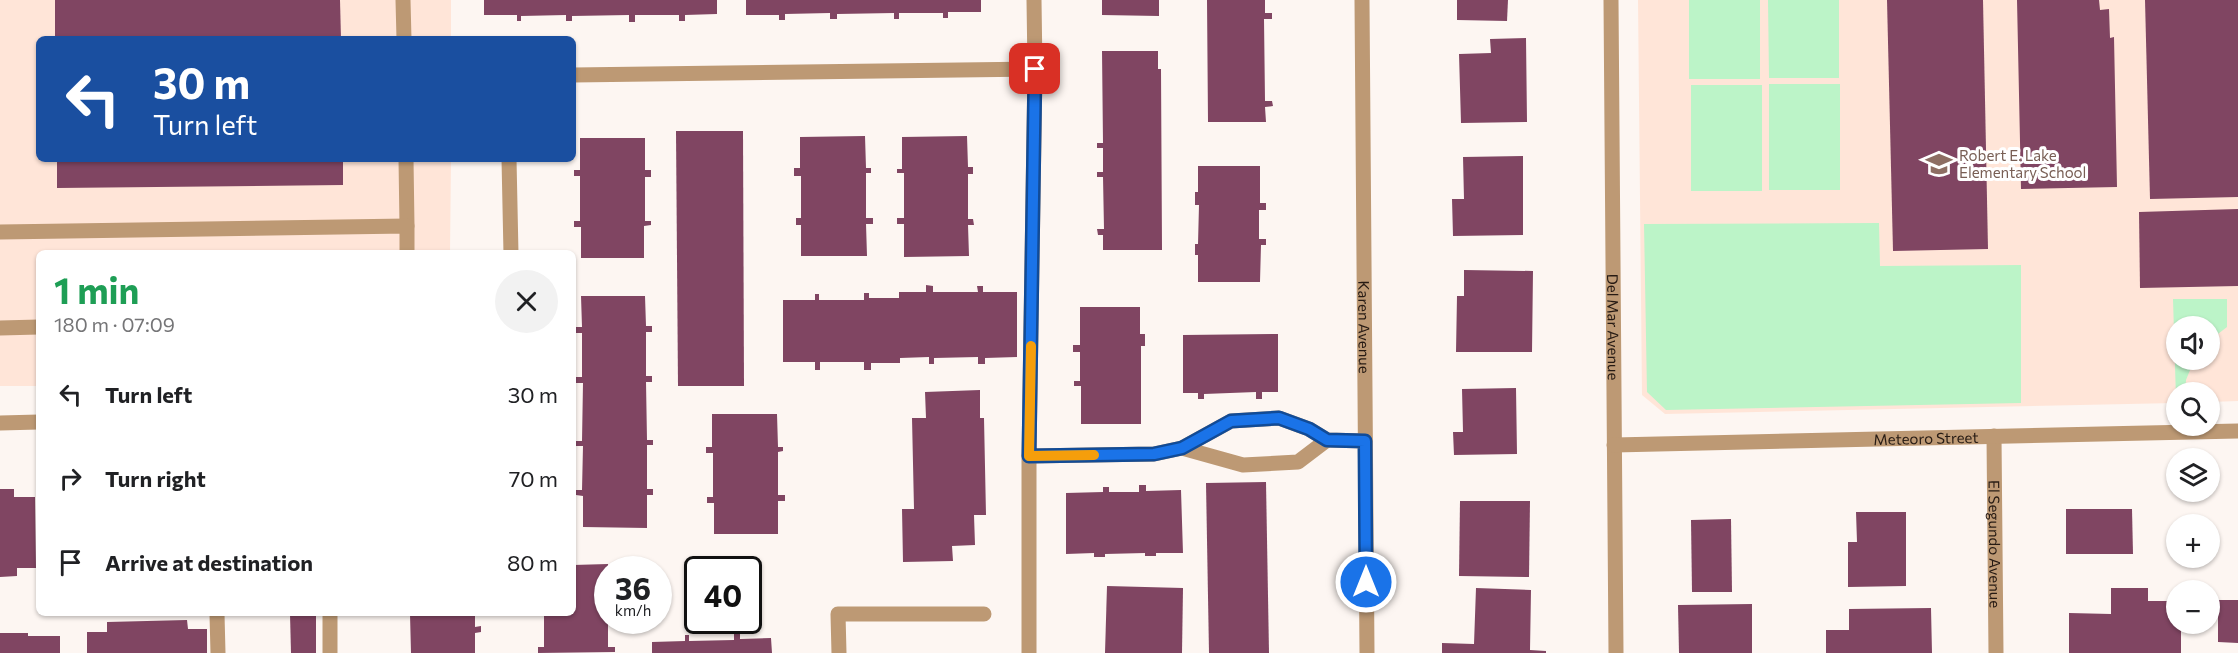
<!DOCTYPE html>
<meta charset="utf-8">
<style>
body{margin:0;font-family:Commissioner,sans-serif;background:#f2f2f2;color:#202124;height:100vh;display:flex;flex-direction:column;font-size:22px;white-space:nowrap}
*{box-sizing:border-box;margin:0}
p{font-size:20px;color:#757577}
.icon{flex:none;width:33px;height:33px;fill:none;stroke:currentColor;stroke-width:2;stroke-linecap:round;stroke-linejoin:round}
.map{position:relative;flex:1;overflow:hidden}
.details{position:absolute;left:36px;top:250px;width:540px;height:366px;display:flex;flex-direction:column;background:#fff;border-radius:9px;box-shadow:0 2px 4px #0004}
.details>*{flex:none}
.guide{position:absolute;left:36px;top:36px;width:540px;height:126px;border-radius:9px;box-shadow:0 2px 4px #0004;background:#1a4fa0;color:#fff;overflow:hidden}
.controls{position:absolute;left:2166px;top:316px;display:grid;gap:12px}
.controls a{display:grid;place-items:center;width:54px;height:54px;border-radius:50%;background:#fff;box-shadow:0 2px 4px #0004;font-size:30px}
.speed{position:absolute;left:594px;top:556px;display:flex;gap:12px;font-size:30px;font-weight:700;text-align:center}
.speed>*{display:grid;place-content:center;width:78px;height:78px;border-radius:50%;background:#fff;box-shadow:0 2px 4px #0004;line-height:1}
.speed small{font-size:15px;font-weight:400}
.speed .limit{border:3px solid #111;border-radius:9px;background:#fff;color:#111}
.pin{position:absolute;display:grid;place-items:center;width:51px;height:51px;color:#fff;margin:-26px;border-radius:12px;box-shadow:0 3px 9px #0006}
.me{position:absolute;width:66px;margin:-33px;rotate:0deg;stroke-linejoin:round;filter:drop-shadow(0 0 4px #0008)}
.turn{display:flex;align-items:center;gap:21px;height:126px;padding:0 18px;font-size:27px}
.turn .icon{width:78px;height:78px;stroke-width:2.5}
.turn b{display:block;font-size:42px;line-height:51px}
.round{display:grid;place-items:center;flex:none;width:63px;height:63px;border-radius:32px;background:#f2f2f2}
.headline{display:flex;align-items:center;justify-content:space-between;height:102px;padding:0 18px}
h1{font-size:36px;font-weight:700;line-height:45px;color:#1e9e55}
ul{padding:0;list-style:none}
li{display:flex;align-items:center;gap:18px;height:84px;padding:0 18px}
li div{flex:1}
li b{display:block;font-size:22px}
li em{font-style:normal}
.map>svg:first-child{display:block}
.built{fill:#ffe5d8;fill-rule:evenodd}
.green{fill:#bcf4c8}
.building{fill:#804562}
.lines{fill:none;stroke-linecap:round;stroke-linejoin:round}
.minor{stroke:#bd9974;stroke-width:15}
.route-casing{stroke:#114b97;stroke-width:15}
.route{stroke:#1a73e8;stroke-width:10}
.slow{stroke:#f59e0b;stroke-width:10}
.labels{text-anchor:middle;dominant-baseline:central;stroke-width:6;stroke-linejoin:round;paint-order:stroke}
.education-label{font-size:15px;fill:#785e54;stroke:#fff;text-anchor:start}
.street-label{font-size:15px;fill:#261a13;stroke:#fff}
</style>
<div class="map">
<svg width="2238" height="653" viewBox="0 0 2238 653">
<rect width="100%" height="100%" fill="#fdf6f2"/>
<g class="built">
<path d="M 0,0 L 451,0 L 451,39 L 39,39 L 39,159 L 451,159 L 450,253 L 39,254 L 39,386 L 0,386 Z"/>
<path d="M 1638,0 L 2238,0 L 2238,401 L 2210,402 L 2210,393 L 2176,393 L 2176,403 L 1665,414 L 1642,395 ZM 2176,327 L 2210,327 L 2210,360 L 2176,360 Z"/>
</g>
<g class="green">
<rect x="1689" y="0" width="71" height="79"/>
<path d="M 1768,0 L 1839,0 L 1839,78 L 1769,78 Z"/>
<rect x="1769" y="84" width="71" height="106"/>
<rect x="1691" y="85" width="71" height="106"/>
<path d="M 1879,223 L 1880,266 L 2021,265 L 2021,403 L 1666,410 L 1647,392 L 1644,224 Z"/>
<path d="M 2173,299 L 2227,299 L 2227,327 L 2210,340 L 2210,327 L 2176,327 L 2176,360 L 2194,360 L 2186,380 L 2185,393 L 2176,393 L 2176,399 Z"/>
</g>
<g class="building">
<path d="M 55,0 L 340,0 L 341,39 L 55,39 Z"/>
<path d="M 484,0 L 717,0 L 717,14 L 685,15 L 685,21 L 679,21 L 679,15 L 635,15 L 635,22 L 629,22 L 629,15 L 572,16 L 572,21 L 566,21 L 566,15 L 521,16 L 521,21 L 517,21 L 517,15 L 484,15 Z"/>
<path d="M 746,0 L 981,0 L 981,12 L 948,12 L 948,18 L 943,18 L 943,13 L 899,13 L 899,19 L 894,19 L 894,13 L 837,14 L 837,19 L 830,19 L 830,13 L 785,14 L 785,20 L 779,20 L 779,15 L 746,15 Z"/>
<path d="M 1102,0 L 1159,0 L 1159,16 L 1102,15 Z"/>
<path d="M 1207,0 L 1265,0 L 1265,13 L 1272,13 L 1272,19 L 1264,19 L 1265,101 L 1272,101 L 1273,106 L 1265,107 L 1266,122 L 1208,122 Z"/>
<path d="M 1457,0 L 1508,0 L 1507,21 L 1457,20 Z"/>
<path d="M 1887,0 L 1983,0 L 1988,249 L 1893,251 Z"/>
<path d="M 2017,0 L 2099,0 L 2100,10 L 2109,9 L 2110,38 L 2114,37 L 2117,187 L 2021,189 Z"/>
<path d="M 2145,0 L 2238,0 L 2238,197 L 2150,199 Z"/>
<path d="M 1526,38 L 1527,122 L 1461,123 L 1459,54 L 1491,53 L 1490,39 Z"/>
<path d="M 1102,51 L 1158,51 L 1158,69 L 1161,69 L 1162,250 L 1103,250 L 1103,235 L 1098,235 L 1097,229 L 1104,229 L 1103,177 L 1097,177 L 1097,172 L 1103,172 L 1103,148 L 1097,148 L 1097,143 L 1103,143 Z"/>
<path d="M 676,131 L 743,131 L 744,386 L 678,386 Z"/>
<path d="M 865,136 L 866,168 L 871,168 L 871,173 L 866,173 L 866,218 L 873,218 L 873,224 L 866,224 L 867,256 L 801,256 L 801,225 L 796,225 L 796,218 L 801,218 L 801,176 L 794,176 L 794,168 L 800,168 L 800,137 Z"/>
<path d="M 967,136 L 968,167 L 973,167 L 973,174 L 968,174 L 968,219 L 973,219 L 974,225 L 968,225 L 969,256 L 904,257 L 904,224 L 897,224 L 897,218 L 904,218 L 904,173 L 897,173 L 897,169 L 902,169 L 902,137 Z"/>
<path d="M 580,138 L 645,138 L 645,170 L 651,170 L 651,177 L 645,177 L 645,221 L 651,221 L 651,225 L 644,226 L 644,258 L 581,258 L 581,227 L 574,227 L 574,221 L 580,221 L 580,176 L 574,176 L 574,170 L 580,170 Z"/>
<path d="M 1523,156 L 1523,235 L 1453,236 L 1452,199 L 1464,199 L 1463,157 Z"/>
<path d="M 57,159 L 343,159 L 343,185 L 57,188 Z"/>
<path d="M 1198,166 L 1260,166 L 1260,203 L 1266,203 L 1266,210 L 1259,210 L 1259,239 L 1266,239 L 1266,245 L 1261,245 L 1260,282 L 1198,282 L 1198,255 L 1195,255 L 1195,244 L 1198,244 L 1199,205 L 1195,205 L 1195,192 L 1198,192 Z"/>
<path d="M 2238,209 L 2238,286 L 2140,288 L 2139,212 Z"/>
<path d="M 1464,270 L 1533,271 L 1532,352 L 1456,352 L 1457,296 L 1464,296 Z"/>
<path d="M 926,285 L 933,286 L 933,292 L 978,292 L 977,286 L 983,286 L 983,292 L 1017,292 L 1017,357 L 985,358 L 985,364 L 978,364 L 978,357 L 934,358 L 934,364 L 929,364 L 929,357 L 900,358 L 900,363 L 871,363 L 871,370 L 864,370 L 864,362 L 820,362 L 820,370 L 815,370 L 815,362 L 783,362 L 783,300 L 815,300 L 815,294 L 819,294 L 819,300 L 864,300 L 864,293 L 869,293 L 869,298 L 899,298 L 899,292 L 926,292 Z"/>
<path d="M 581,296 L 645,296 L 646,326 L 652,326 L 652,332 L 646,332 L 646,376 L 652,376 L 652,382 L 646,382 L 647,440 L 653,440 L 653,445 L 647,445 L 647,489 L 653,489 L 653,495 L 647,495 L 647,528 L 583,527 L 583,496 L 576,495 L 576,490 L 582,490 L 583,446 L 576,446 L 576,441 L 582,441 L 583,383 L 576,383 L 576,377 L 582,377 L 582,333 L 575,333 L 575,327 L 582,327 Z"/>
<path d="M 1080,307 L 1140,307 L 1140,334 L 1145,334 L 1145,346 L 1141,346 L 1141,424 L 1081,424 L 1081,386 L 1074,386 L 1074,381 L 1080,381 L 1080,352 L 1073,352 L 1073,345 L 1080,345 Z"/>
<path d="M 1278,334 L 1278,392 L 1262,392 L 1262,399 L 1256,399 L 1256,392 L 1204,394 L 1204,399 L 1198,399 L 1198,393 L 1183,393 L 1183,335 Z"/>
<path d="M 1516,388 L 1517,454 L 1454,455 L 1453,432 L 1463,432 L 1462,389 Z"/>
<path d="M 980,390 L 980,418 L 984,418 L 986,515 L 974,515 L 975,545 L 952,546 L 953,561 L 903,562 L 902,509 L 914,509 L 912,418 L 926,418 L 925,392 Z"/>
<path d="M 712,414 L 777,414 L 778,447 L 783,447 L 783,451 L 778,452 L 778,495 L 785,495 L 785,501 L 778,501 L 778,534 L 714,534 L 714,503 L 707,503 L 707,497 L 713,497 L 713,453 L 706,453 L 706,447 L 712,447 Z"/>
<path d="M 1266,482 L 1269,653 L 1209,653 L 1206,483 Z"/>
<path d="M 1139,485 L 1146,485 L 1146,491 L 1181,490 L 1183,553 L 1156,553 L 1156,556 L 1145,556 L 1145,553 L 1105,554 L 1105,557 L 1094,557 L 1094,553 L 1066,554 L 1066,493 L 1103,492 L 1103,487 L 1109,487 L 1109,492 L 1139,492 Z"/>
<path d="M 0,489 L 14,489 L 14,497 L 35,497 L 36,568 L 17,568 L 17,576 L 0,577 Z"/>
<path d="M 1460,501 L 1530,501 L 1529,577 L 1459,576 Z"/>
<path d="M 2066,509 L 2132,509 L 2133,554 L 2066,554 Z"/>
<path d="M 1856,512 L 1906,512 L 1906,586 L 1848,587 L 1848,542 L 1857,542 Z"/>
<path d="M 1731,519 L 1732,592 L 1692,592 L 1691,520 Z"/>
<path d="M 608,564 L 608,647 L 615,647 L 615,652 L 538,653 L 538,647 L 544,647 L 544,614 L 573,614 L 573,565 Z"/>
<path d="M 1107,586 L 1183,588 L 1182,653 L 1105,653 Z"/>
<path d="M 1476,588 L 1531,590 L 1530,650 L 1546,651 L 1546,653 L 1442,653 L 1442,643 L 1474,644 Z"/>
<path d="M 2111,588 L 2148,588 L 2148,601 L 2176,601 L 2176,624 L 2181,624 L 2181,653 L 2069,653 L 2069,613 L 2111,614 Z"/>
<path d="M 2218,600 L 2238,600 L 2238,643 L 2218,642 Z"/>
<path d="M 1752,604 L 1752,653 L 1679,653 L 1678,605 Z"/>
<path d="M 1931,608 L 1932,653 L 1826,653 L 1826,630 L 1849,630 L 1849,609 Z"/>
<path d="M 290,614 L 316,614 L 316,653 L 291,653 Z"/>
<path d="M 410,614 L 475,614 L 475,627 L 481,626 L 481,632 L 475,633 L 475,653 L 411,653 Z"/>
<path d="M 187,620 L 188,629 L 207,629 L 207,653 L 87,653 L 87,632 L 107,632 L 107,622 Z"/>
<path d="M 0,633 L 28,633 L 28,636 L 60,636 L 60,653 L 0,653 Z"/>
<path d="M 734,634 L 740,634 L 740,639 L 771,638 L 772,653 L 652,653 L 652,642 L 685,641 L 685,635 L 689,635 L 689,641 L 734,640 Z"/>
</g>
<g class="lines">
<g class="minor">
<path d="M 403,0 L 404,39"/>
<path d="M 1034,0 L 1035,69"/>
<path id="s1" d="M 1362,0 L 1367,653"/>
<path id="s2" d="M 1611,0 L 1616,653"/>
<path d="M 573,75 L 1035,69 L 1029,456 L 1029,653"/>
<path d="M 406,159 L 407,226"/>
<path d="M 509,159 L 511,254"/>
<path d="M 0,232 L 407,226 L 407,254"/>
<path d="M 0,328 L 39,327"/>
<path d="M 0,423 L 39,422"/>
<path id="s3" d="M 1994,436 L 1996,653"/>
<path id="s4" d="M 1614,445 L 2238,431"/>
<path d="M 1182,448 L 1243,465 L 1298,462 L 1327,440"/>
<path d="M 1029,456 L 1154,454 L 1182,448 L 1231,421 L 1279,418 L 1309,429 L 1327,440 L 1365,441"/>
<path d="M 217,614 L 218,653"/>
<path d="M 330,653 L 330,614"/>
<path d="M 839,653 L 838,614 L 984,614"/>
</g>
</g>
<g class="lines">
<g class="route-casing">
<path id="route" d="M 1035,69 L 1029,456 L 1154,454 L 1182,448 L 1231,421 L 1279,418 L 1309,429 L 1327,440 L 1365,441 L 1366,582"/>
</g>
<use href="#route" class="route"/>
<path class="slow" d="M 1031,346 L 1029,456 L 1094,455"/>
</g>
<defs>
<g id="school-bare" transform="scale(2.07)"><path d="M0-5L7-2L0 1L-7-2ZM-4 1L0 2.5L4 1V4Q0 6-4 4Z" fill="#8d6e63" stroke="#fff" stroke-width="2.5" paint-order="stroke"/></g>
</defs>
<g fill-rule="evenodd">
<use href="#school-bare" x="1939" y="164"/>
</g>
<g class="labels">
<g class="education-label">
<text x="1959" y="155">Robert E. Lake<tspan x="1959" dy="17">Elementary School</tspan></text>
</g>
<g class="street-label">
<text stroke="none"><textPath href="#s1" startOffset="327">Karen Avenue</textPath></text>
<text stroke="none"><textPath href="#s2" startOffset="327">Del Mar Avenue</textPath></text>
<text stroke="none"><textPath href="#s4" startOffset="312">Meteoro Street</textPath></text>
<text stroke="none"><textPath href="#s3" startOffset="108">El Segundo Avenue</textPath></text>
</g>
</g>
</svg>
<div class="controls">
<a><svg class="icon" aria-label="sound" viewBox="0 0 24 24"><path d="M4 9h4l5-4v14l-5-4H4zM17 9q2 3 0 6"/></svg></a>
<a><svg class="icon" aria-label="search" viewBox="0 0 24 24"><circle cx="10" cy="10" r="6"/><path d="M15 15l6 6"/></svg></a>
<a><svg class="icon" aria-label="layers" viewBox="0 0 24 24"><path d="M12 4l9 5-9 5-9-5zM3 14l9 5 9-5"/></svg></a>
<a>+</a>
<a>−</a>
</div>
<div class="speed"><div>36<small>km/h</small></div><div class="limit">40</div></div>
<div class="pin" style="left:1035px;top:69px;background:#d93025"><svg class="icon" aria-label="arrive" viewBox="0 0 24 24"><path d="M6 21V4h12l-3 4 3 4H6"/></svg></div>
<svg class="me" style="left:1366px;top:582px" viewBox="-20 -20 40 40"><circle r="17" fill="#1a73e8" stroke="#fff" stroke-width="3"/><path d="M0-11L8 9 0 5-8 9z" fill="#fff"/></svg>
<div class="guide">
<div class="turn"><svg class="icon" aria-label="left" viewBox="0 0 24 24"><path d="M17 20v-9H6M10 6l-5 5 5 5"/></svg><div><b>30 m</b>Turn left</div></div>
</div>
<section class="details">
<div class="headline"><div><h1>1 min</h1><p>180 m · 07:09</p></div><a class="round"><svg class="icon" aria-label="close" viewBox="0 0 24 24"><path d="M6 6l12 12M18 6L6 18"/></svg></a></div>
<ul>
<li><svg class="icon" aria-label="left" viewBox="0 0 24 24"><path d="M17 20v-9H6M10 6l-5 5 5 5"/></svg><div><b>Turn left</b></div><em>30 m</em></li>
<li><svg class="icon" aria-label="right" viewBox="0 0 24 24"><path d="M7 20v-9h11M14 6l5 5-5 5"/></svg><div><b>Turn right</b></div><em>70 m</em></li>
<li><svg class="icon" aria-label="arrive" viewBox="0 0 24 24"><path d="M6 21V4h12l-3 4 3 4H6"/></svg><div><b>Arrive at destination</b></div><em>80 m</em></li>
</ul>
</section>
</div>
